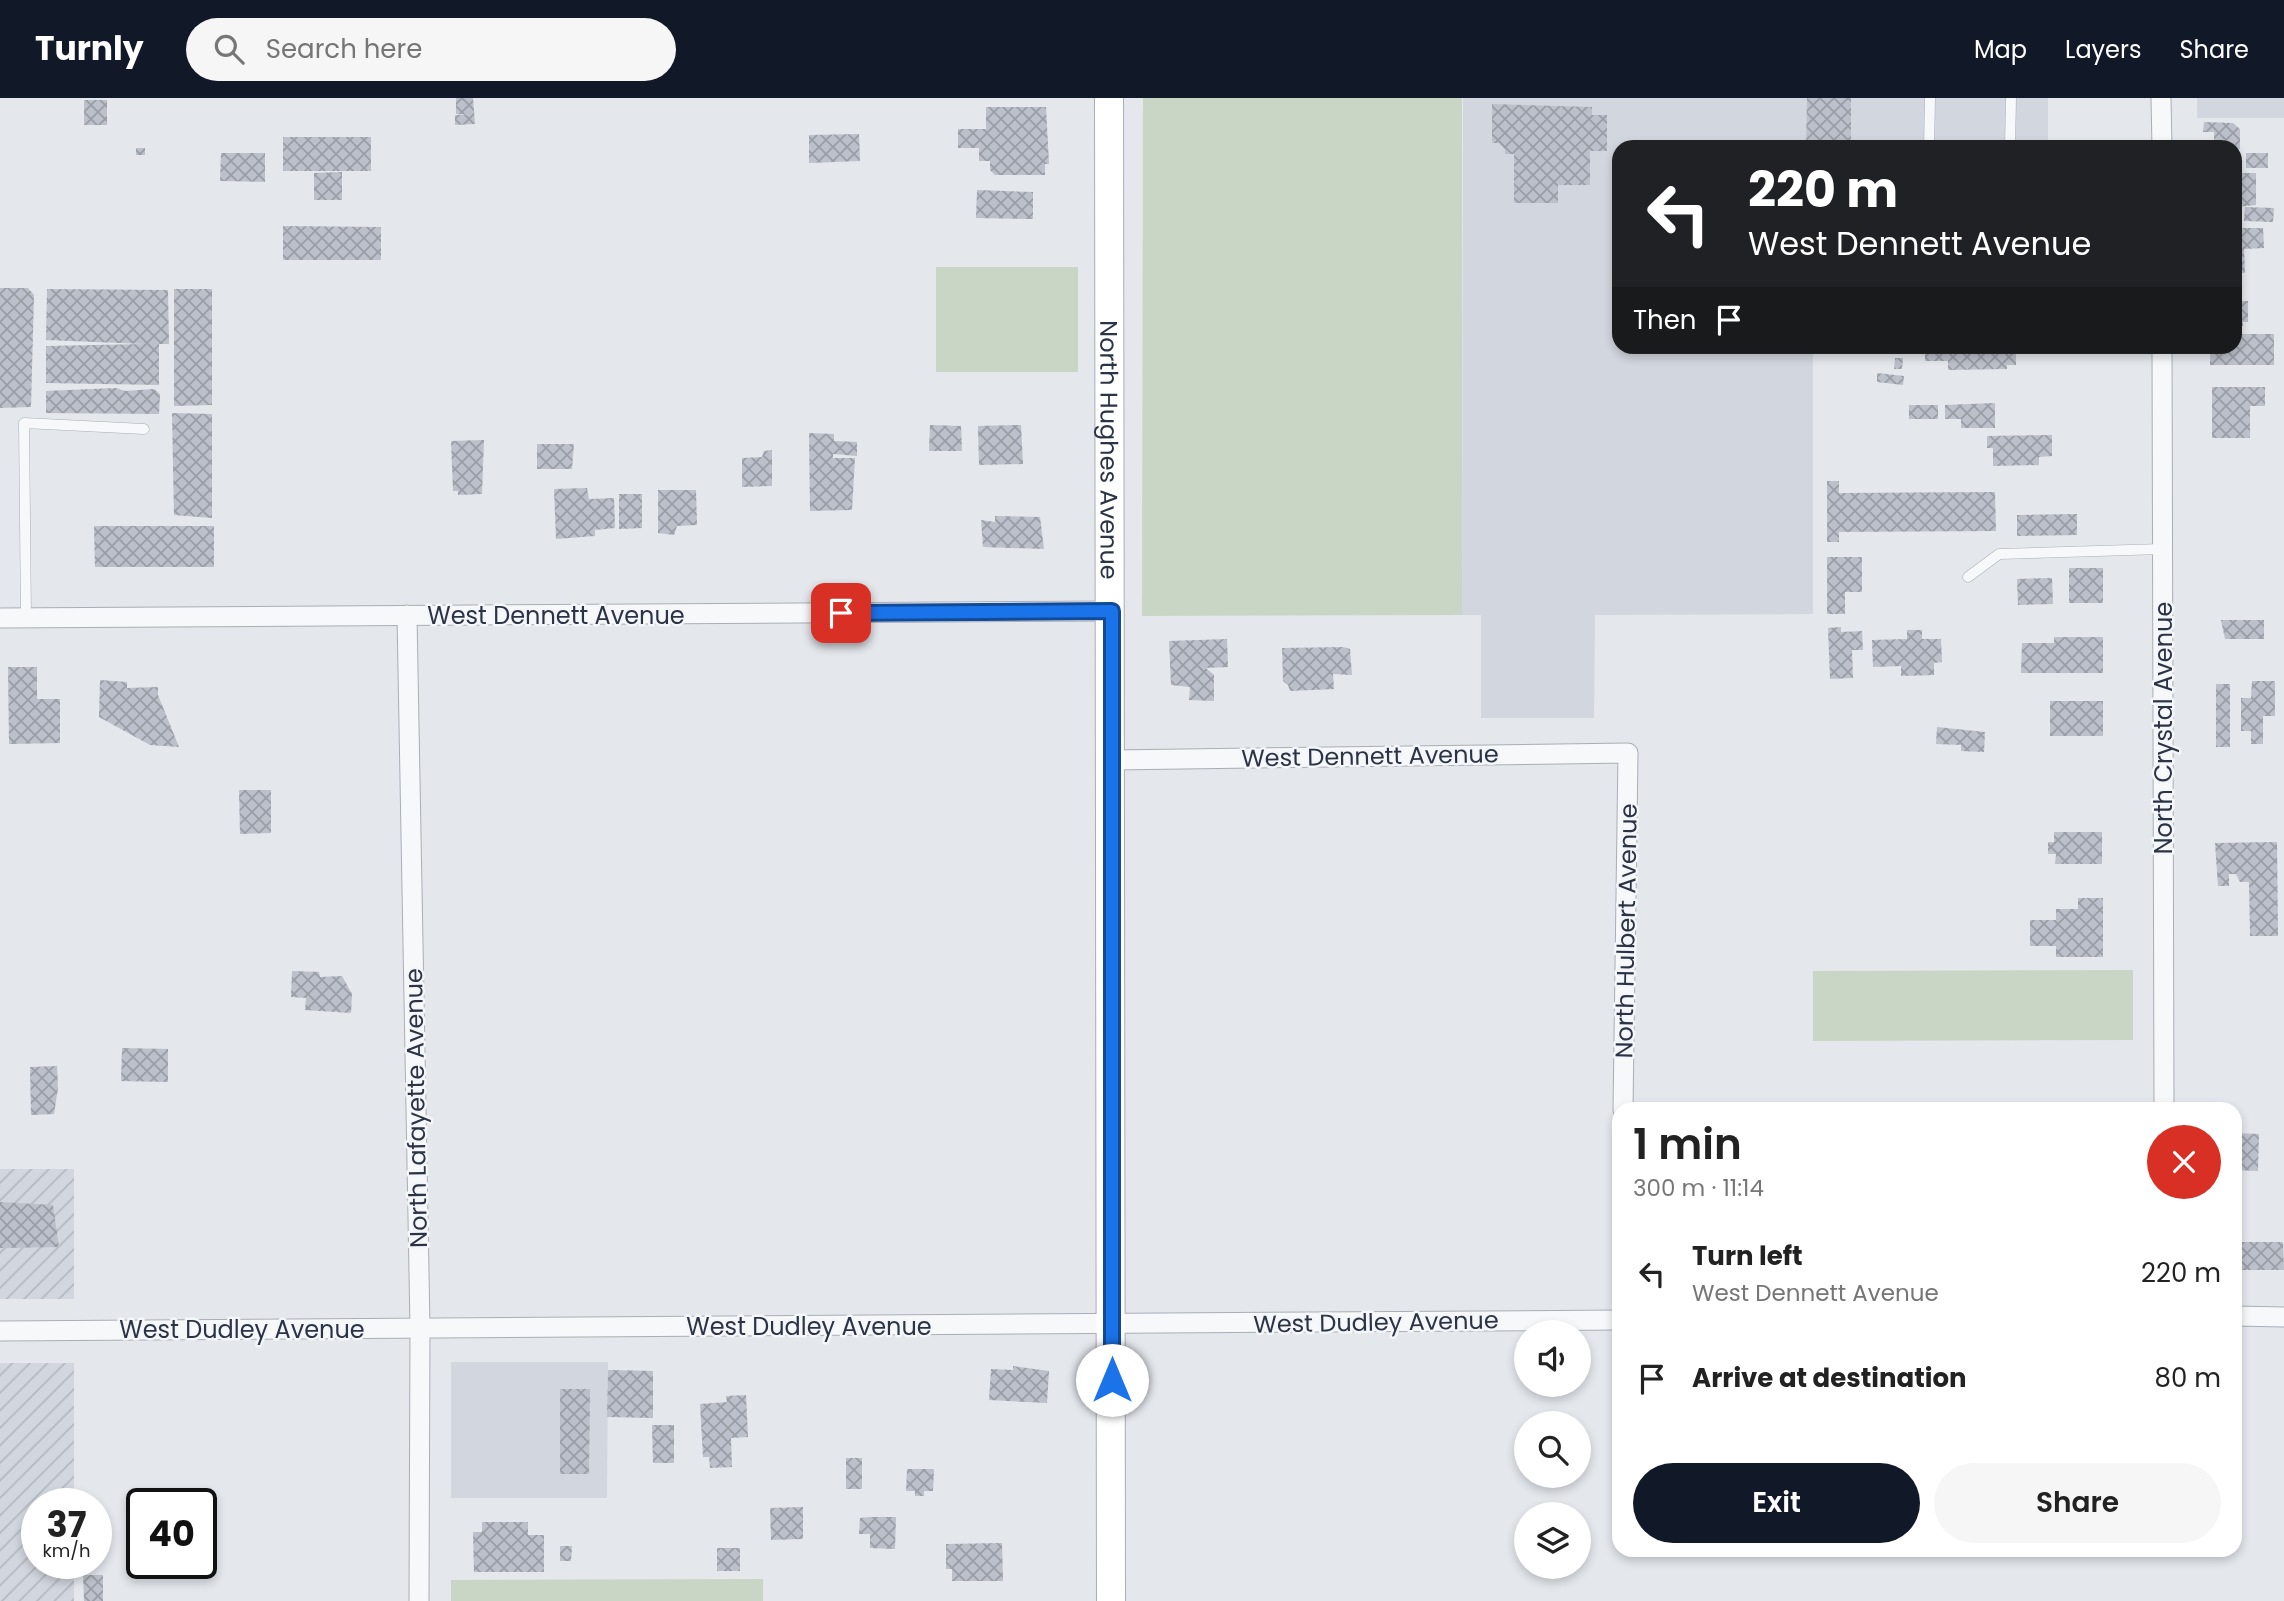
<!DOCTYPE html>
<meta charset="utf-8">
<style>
body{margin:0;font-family:Poppins,sans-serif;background:#f6f6f6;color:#222;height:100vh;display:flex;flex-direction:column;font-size:26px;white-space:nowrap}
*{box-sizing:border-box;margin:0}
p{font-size:23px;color:#767676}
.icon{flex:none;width:38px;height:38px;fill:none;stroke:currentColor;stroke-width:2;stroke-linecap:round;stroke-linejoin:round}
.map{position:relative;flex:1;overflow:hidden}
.sheet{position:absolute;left:1612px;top:1004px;width:630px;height:455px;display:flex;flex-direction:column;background:#fff;border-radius:21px;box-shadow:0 4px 10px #0003}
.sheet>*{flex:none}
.top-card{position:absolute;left:1612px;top:42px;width:630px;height:214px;border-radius:21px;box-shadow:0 4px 10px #0003;background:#202124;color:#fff;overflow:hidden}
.buttons{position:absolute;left:1514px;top:1222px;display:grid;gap:14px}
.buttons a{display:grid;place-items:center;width:77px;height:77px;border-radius:50%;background:#fff;box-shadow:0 4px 10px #0003;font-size:35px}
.speed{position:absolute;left:21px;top:1390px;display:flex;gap:14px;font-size:35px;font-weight:700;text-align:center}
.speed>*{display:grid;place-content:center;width:91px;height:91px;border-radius:50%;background:#fff;box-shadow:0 4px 10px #0003;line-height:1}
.speed small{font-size:18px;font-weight:400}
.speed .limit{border:4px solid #111;border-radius:10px;background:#fff;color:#111}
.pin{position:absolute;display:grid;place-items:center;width:60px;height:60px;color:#fff;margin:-30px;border-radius:14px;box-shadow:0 4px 10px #0006}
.me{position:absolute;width:77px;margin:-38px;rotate:0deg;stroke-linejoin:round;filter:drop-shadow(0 0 5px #0008)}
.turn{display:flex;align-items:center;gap:24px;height:147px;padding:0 21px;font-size:32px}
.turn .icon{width:91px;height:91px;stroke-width:2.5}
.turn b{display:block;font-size:49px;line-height:60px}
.then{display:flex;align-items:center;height:66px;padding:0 21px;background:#0003;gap:14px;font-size:26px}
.round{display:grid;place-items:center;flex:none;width:74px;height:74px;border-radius:37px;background:#f6f6f6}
.overview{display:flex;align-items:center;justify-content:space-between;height:119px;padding:0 21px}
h1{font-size:42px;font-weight:600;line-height:52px}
.button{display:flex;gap:14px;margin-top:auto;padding:14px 21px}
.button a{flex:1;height:80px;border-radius:42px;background:#111827;color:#fff;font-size:28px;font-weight:600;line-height:80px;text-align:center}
.button a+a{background:#f6f6f6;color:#222}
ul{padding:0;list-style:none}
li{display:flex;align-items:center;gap:21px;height:105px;padding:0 21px}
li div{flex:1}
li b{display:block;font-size:26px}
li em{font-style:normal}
header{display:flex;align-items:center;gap:42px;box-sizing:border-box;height:98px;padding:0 35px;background:#111827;color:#fff}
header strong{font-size:33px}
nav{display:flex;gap:38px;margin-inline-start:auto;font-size:24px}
.search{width:490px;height:63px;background:#f6f6f6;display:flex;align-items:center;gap:18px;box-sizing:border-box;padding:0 24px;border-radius:38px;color:#767676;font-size:26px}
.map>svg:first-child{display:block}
.built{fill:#d2d6de}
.industrial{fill:url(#industrial-furrows)}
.green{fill:#c9d6c5}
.building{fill:url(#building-cross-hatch)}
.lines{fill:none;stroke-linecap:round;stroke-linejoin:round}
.lane-casing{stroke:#a9aeb7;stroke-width:11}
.street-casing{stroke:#a9aeb7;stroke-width:21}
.secondary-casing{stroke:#a9aeb7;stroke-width:30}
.lane{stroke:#f7f8fa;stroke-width:10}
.street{stroke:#f7f8fa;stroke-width:19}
.secondary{stroke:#fff;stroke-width:28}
.route-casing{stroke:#114b97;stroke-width:18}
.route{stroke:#1a73e8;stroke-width:12}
.labels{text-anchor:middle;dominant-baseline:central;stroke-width:5;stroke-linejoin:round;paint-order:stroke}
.street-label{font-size:24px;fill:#2b3445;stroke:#f4f6f9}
</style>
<header>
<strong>Turnly</strong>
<div class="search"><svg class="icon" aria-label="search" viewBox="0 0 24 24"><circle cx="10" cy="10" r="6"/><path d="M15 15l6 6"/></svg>Search here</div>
<nav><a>Map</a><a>Layers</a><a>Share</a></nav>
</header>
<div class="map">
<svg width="2284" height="1503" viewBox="0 0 2284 1503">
<defs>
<pattern id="industrial-furrows" width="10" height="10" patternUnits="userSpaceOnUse" patternTransform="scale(1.75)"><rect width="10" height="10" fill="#d2d6de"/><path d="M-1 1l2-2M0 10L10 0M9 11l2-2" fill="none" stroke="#b4b8c0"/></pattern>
<pattern id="building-cross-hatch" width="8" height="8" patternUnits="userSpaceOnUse" patternTransform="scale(1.75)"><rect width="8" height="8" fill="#bbc0ca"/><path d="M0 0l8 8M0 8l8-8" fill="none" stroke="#989da6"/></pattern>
</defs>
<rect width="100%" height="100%" fill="#e4e7ec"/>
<g class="built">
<path d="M 1463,0 L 2048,0 L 2048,49 L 1619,49 L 1619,248 L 1813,249 L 1813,516 L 1595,517 L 1594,620 L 1481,620 L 1481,517 L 1462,517 Z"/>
<rect x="2197" y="0" width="87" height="20"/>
<path d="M 451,1264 L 608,1264 L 607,1400 L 451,1400 Z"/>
</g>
<g class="industrial">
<rect x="0" y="1071" width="74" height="130"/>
<path d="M 0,1265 L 74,1265 L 74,1405 L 37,1405 L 37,1465 L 74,1465 L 74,1503 L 0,1503 Z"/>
</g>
<g class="green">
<path d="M 1143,0 L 1462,0 L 1462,517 L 1142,518 Z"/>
<rect x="936" y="169" width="142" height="105"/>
<path d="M 2133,872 L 2133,942 L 1813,943 L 1813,873 Z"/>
<path d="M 763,1481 L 763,1503 L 451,1503 L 451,1482 Z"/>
</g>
<g class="building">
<path d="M 456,0 L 473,0 L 475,26 L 455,27 L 455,17 L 469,17 L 456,16 Z"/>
<path d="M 1807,0 L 1851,0 L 1851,49 L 1806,49 Z"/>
<rect x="84" y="2" width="23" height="25"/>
<path d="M 1492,6 L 1592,9 L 1592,17 L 1607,17 L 1607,53 L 1590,53 L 1590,87 L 1558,87 L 1558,105 L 1514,105 L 1514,56 L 1505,56 L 1505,51 L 1498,45 L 1492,45 Z"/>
<path d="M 986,9 L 1046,9 L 1049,66 L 1045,66 L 1045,77 L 995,77 L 990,72 L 990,63 L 979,63 L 979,50 L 958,50 L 958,31 L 986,31 Z"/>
<path d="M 2204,24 L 2233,25 L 2240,31 L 2240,51 L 2214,49 L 2214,34 L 2203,34 Z"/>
<path d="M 859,36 L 860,63 L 809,65 L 809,37 Z"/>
<rect x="283" y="39" width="88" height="34"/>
<rect x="136" y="50" width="9" height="7"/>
<path d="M 221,55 L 265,55 L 265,84 L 220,83 Z"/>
<rect x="2246" y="55" width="22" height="15"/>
<path d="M 342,74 L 342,102 L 314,102 L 314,75 Z"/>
<path d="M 2235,75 L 2256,75 L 2256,107 L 2235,109 Z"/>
<path d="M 977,92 L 1033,94 L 1033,121 L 976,120 Z"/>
<path d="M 2245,109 L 2274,110 L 2273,124 L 2244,123 Z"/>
<path d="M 283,128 L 381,129 L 381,162 L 283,162 Z"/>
<path d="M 2235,130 L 2263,130 L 2264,150 L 2244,151 L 2245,175 L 2235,175 Z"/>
<path d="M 2235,182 L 2241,182 L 2241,203 L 2248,203 L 2248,224 L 2243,224 L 2243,228 L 2235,228 Z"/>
<path d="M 0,190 L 28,190 L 34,197 L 31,309 L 0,310 Z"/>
<path d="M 47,191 L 168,192 L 169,246 L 159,246 L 159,287 L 46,285 L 46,248 L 144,246 L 46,242 Z"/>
<path d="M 174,191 L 212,191 L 212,307 L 174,308 Z"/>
<path d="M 2235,236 L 2274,236 L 2274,267 L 2210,267 L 2210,248 L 2235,248 Z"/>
<path d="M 1925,248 L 2016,248 L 2016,267 L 2007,267 L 2007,271 L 1948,272 L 1948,263 L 1925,263 Z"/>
<path d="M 1895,260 L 1903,260 L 1902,271 L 1894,271 Z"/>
<path d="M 1877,275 L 1904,278 L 1903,287 L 1877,284 Z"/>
<path d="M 2212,289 L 2265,289 L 2265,308 L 2250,308 L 2250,340 L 2212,340 Z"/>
<path d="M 116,290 L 125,293 L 154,291 L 160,296 L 159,316 L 46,315 L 46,293 Z"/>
<path d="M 1995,305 L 1995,330 L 1961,330 L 1961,321 L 1945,321 L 1945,307 Z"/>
<rect x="1909" y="307" width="29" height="14"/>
<path d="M 172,315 L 212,316 L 212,420 L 174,417 Z"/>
<path d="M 930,327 L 961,328 L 962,353 L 929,353 Z"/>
<path d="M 1021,327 L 1023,366 L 979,367 L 978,328 Z"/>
<path d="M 809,335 L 834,336 L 834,343 L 857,344 L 857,358 L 833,356 L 833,360 L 855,360 L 852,412 L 810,413 Z"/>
<path d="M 2052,337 L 2052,358 L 2039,359 L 2039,367 L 1993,368 L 1993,350 L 1987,350 L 1987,338 Z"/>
<path d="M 484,342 L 482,396 L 458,397 L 458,393 L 453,393 L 451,343 Z"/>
<path d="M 537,346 L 574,346 L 572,371 L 537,371 Z"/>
<path d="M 772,352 L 772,388 L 742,389 L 742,360 L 762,359 L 764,353 Z"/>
<path d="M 1827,383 L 1839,383 L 1839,395 L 1995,394 L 1996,433 L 1839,434 L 1839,444 L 1827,444 Z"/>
<path d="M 587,390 L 589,401 L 614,400 L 615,430 L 595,432 L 595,438 L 556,441 L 554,391 Z"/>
<path d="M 658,392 L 696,392 L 697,427 L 677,428 L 674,437 L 658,435 Z"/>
<path d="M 619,396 L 642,396 L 642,430 L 619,431 Z"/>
<path d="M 2077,416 L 2077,437 L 2017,438 L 2017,417 Z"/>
<path d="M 995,418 L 1040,419 L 1044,451 L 983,449 L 981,422 L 995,424 Z"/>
<path d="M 94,428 L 214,428 L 214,469 L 95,469 Z"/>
<path d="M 1827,459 L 1862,459 L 1862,494 L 1845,494 L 1845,516 L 1827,516 Z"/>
<rect x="2069" y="470" width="34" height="35"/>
<path d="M 2052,480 L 2053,506 L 2018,507 L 2017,481 Z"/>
<path d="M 2221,522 L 2264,522 L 2264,541 L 2225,541 Z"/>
<path d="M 1841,529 L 1841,534 L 1862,533 L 1863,552 L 1852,552 L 1853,580 L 1830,581 L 1828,530 Z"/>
<path d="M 1907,532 L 1922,532 L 1922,541 L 1941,541 L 1942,564 L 1934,565 L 1934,577 L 1901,578 L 1901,568 L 1873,569 L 1872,542 L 1907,541 Z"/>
<path d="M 2054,539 L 2103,539 L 2103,575 L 2021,575 L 2022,545 L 2054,545 Z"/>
<path d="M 1227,541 L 1228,569 L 1206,570 L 1214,577 L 1214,603 L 1189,602 L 1190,589 L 1171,587 L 1169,543 Z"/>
<path d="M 1343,549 L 1350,551 L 1352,577 L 1333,576 L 1334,591 L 1290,593 L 1288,587 L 1283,583 L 1282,550 Z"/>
<path d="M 8,569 L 37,569 L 37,601 L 60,601 L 60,645 L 9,646 Z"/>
<path d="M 100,582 L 127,584 L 127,590 L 158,589 L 158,597 L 179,649 L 150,647 L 99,619 Z"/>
<path d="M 2252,583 L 2275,583 L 2275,618 L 2263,618 L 2263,646 L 2251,646 L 2251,633 L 2241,633 L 2241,600 L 2251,600 Z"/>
<rect x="2216" y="586" width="14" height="63"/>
<rect x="2050" y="603" width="53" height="35"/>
<path d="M 1937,629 L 1985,634 L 1984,654 L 1961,653 L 1961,647 L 1936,646 Z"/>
<path d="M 239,692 L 271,692 L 271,735 L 240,736 Z"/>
<path d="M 2054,734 L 2102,734 L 2102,766 L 2055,766 L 2056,756 L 2048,756 L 2048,744 L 2054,744 Z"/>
<path d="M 2277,744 L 2278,838 L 2250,838 L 2249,784 L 2240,784 L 2236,776 L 2229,776 L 2229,788 L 2218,788 L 2215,745 Z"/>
<path d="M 2078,800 L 2103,800 L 2103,859 L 2056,859 L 2056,848 L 2030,848 L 2030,822 L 2056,822 L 2056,811 L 2078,811 Z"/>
<path d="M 292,873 L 319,874 L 320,879 L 342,878 L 352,896 L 351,915 L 305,912 L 306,900 L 291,899 Z"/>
<path d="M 122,950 L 168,951 L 168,984 L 121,983 Z"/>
<path d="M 57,968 L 58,990 L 54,1016 L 31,1017 L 30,969 Z"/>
<path d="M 2235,1035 L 2259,1036 L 2258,1073 L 2235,1072 Z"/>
<path d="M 0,1104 L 53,1107 L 59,1149 L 0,1150 Z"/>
<path d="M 2235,1144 L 2283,1144 L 2284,1172 L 2235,1172 Z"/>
<path d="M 1013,1268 L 1049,1273 L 1047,1305 L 989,1302 L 991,1271 L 1013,1272 Z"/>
<path d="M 608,1272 L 653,1273 L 653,1320 L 607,1319 Z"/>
<path d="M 560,1291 L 590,1291 L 589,1376 L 560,1376 Z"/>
<path d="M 746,1297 L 748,1339 L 731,1340 L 732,1369 L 710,1370 L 709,1359 L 703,1359 L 700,1306 L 727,1304 L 726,1298 Z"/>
<path d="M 652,1327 L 674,1327 L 674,1365 L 653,1365 Z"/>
<rect x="846" y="1360" width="16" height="31"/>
<path d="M 907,1371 L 934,1371 L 933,1393 L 924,1393 L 924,1398 L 915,1398 L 915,1393 L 906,1393 Z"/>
<path d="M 803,1409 L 803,1441 L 771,1442 L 770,1410 Z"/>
<path d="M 870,1419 L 896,1419 L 895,1451 L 870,1450 L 870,1436 L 859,1436 L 860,1420 Z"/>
<path d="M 482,1424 L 528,1424 L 528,1437 L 544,1437 L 544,1474 L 474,1474 L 473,1434 L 482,1434 Z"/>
<path d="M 1002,1445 L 1003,1483 L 952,1483 L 952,1471 L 946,1471 L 946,1446 Z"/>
<path d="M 560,1448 L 572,1448 L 571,1463 L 560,1463 Z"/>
<rect x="717" y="1450" width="23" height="23"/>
<path d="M 83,1477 L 103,1477 L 103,1503 L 84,1503 Z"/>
</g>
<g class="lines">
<g class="lane-casing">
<g id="lane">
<path d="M 1929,49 L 1930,0"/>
<path d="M 2010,49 L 2011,0"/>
<path d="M 1968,479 L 1999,456 L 2162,451"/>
<path d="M 26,520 L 24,325 L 144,331"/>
</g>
</g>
<g class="street-casing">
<g id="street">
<path d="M 2161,0 L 2162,49"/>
<path d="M 2162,248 L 2164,1012"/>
<path d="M 407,517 L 420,1229 L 419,1503"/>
<path d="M 0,520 L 1112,513"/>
<path d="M 1112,662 L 1628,655 L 1623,1012"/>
<path d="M 2235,1218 L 2284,1219"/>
<path d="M 0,1233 L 1619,1222"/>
</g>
</g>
<g class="secondary-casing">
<g id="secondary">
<path id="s1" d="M 1109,0 L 1111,1503"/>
</g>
</g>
<use href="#lane" class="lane"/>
<use href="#street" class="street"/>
<use href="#secondary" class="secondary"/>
</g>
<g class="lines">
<g class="route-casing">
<path id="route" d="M 841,515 L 1112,513 L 1112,1282"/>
</g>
<use href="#route" class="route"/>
</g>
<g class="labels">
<g class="street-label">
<text stroke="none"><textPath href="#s1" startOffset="352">North Hughes Avenue</textPath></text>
<text x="556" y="517">West Dennett Avenue</text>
<text transform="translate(2163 630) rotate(-90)">North Crystal Avenue</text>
<text transform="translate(1370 658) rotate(-1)">West Dennett Avenue</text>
<text transform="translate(1626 833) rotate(-89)">North Hulbert Avenue</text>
<text transform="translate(416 1010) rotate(-91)">North Lafayette Avenue</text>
<text transform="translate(1376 1224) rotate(-1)">West Dudley Avenue</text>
<text x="809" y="1228">West Dudley Avenue</text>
<text x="242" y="1231">West Dudley Avenue</text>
</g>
</g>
</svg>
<div class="buttons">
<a><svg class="icon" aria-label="sound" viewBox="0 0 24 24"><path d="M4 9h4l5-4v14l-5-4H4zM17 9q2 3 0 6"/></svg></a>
<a><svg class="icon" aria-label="search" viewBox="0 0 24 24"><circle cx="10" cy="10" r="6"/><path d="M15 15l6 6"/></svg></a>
<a><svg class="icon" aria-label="layers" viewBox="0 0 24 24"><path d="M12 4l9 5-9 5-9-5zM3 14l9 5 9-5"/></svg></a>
</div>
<div class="speed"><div>37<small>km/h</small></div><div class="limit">40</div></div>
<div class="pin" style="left:841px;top:515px;background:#d93025"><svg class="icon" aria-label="arrive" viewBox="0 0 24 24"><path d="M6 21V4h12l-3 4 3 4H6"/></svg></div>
<svg class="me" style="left:1112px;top:1282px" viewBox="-20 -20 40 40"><circle r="19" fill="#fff"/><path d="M0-13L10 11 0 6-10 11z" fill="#1a73e8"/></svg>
<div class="top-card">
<div class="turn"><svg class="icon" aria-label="left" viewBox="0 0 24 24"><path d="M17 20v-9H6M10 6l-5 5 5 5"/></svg><div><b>220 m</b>West Dennett Avenue</div></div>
<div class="then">Then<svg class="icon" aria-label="arrive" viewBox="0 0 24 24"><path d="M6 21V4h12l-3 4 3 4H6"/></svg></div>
</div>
<section class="sheet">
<div class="overview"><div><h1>1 min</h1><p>300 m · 11:14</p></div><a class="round" style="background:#d93025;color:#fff"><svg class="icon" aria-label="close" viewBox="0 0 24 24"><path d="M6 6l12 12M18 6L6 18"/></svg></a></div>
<ul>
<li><svg class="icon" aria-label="left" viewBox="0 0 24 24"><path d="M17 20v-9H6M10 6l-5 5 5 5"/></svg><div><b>Turn left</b><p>West Dennett Avenue</p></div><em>220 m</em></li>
<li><svg class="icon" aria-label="arrive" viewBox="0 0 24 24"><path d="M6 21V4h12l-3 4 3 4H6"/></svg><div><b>Arrive at destination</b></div><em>80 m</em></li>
</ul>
<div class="button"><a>Exit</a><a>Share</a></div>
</section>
</div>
